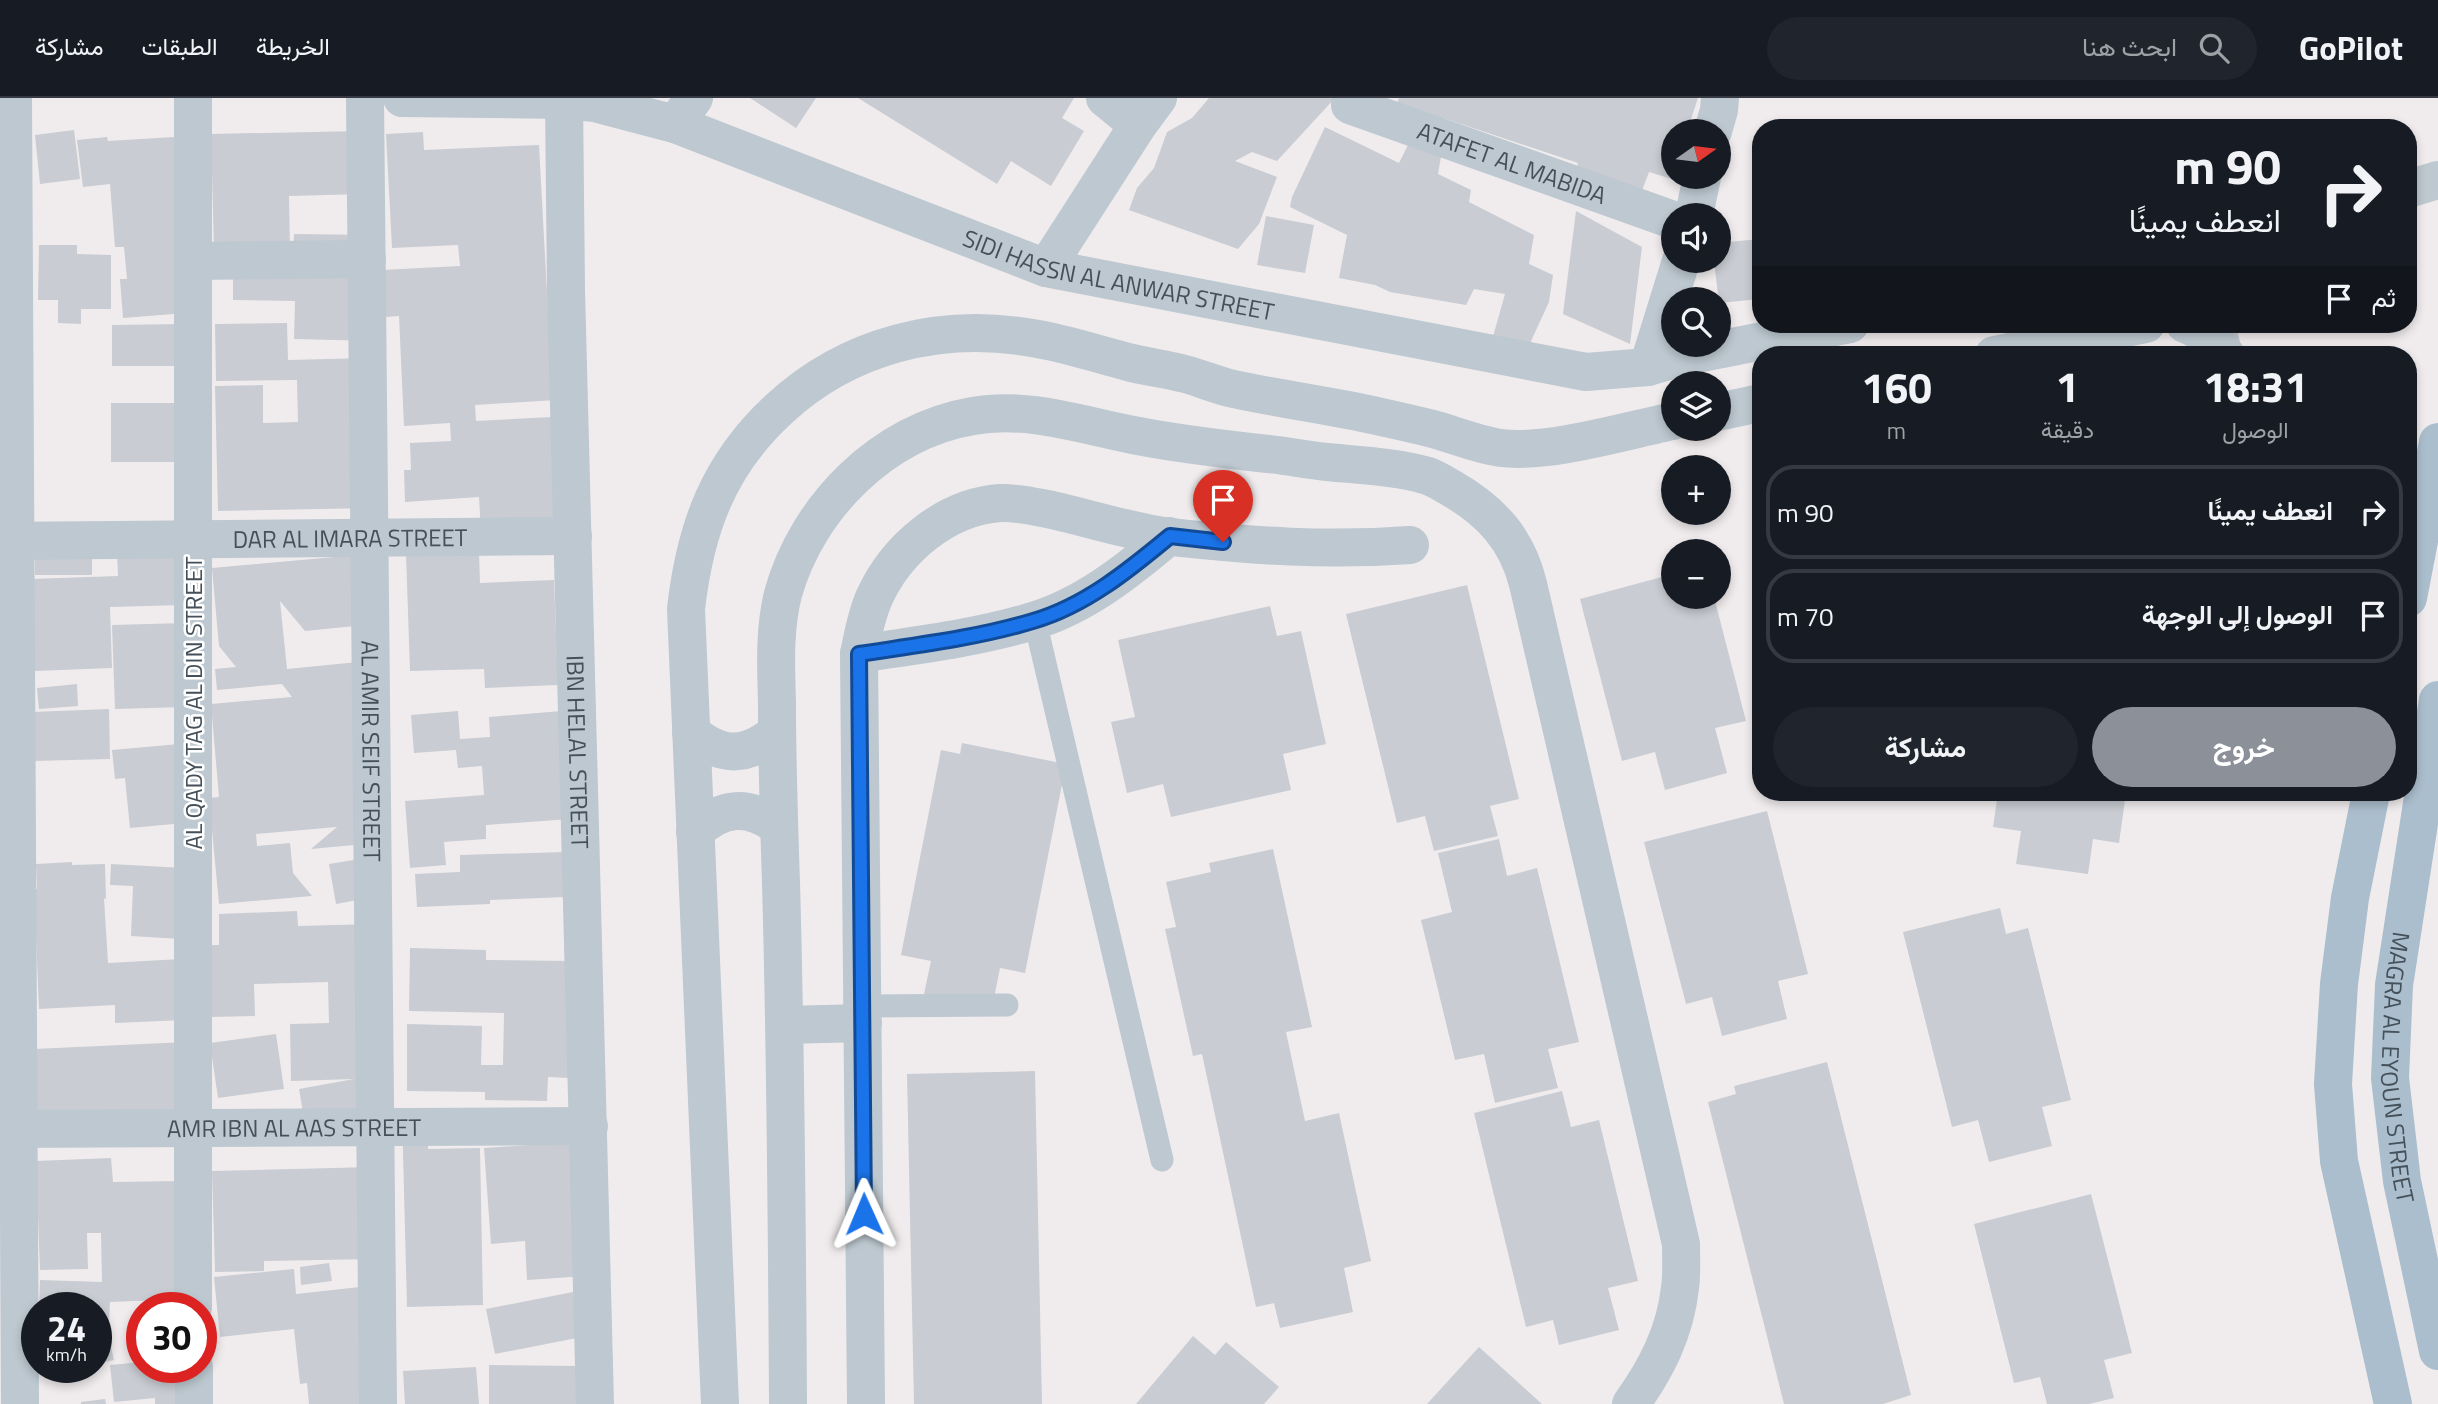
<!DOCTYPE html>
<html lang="ar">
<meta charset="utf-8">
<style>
body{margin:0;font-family:"Titillium Web",Vazirmatn,sans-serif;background:#20242c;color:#f1f3f6;direction:rtl;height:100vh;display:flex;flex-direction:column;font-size:26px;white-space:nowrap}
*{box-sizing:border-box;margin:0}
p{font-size:23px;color:#9ea1a6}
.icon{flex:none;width:38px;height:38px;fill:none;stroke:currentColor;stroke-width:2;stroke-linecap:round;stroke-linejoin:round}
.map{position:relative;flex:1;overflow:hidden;direction:ltr}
.sheet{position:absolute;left:1752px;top:248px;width:665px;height:455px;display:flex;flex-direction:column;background:#171b24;border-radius:28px;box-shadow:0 4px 10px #0003;direction:rtl}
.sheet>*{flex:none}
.banner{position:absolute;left:1752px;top:21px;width:665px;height:214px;border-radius:28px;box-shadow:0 4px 10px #0003;direction:rtl;background:#171b24;color:#f1f3f6;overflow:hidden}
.needle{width:46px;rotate:76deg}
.fabs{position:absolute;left:1661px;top:21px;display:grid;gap:14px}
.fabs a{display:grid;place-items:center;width:70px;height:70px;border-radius:50%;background:#171b24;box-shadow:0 4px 10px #0003;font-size:35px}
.speed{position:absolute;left:21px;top:1194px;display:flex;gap:14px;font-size:35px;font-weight:700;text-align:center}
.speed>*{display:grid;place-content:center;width:91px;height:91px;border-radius:50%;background:#171b24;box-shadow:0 4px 10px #0003;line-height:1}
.speed small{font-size:18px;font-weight:400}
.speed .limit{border:10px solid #d22;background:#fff;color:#111}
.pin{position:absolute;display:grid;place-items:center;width:60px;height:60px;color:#fff;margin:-72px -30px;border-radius:50% 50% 50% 0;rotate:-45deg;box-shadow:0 0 7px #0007}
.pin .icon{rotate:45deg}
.me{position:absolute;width:77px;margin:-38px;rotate:359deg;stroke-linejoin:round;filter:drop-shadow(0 0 5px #0008)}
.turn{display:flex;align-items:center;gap:24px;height:147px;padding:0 21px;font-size:32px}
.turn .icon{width:91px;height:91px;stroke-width:2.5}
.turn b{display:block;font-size:49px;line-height:60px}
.then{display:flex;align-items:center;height:66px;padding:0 21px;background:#0003;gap:14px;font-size:26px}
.eta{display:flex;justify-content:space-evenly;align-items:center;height:119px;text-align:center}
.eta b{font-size:42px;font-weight:700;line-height:49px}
.button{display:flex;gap:14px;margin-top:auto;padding:14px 21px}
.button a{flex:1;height:80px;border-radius:42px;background:#8c9099;color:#fff;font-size:28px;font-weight:700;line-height:80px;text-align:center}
.button a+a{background:#20242c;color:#f1f3f6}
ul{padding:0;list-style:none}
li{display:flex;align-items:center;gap:21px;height:94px;margin:0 14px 10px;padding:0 7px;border:4px solid #363941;border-radius:28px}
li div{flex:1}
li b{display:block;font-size:26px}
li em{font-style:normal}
header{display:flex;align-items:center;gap:42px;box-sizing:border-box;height:98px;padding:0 35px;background:#171b24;border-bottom:2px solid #363941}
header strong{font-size:33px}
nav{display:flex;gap:38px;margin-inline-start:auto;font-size:24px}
.search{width:490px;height:63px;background:#20242c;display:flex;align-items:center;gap:18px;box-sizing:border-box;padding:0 24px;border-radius:38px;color:#9ea1a6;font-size:26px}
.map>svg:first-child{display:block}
.building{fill:#c9ccd2}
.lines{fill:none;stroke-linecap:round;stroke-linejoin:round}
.lane{stroke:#bdc8d0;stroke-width:23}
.street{stroke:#bdc8d0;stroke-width:38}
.primary{stroke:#abbecd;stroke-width:38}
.route-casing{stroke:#114b97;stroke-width:18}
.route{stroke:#1a73e8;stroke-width:12}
.labels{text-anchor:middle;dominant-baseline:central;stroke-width:5;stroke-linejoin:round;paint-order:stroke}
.street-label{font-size:24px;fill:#45515a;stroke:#fff}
</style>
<header>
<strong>GoPilot</strong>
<div class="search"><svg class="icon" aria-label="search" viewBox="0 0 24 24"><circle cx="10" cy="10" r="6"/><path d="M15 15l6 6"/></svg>ابحث هنا</div>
<nav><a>الخريطة</a><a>الطبقات</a><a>مشاركة</a></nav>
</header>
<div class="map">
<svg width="2438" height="1306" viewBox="0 0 2438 1306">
<rect width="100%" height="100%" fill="#f0eced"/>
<g class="building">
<path d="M 750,0 L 816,0 L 796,30 Z"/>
<path d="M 858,0 L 1074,0 L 1062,20 L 1084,33 L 1051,88 L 1011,63 L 997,86 Z"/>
<path d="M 1209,0 L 1335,0 L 1277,63 L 1252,54 L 1235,63 L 1277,79 L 1259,126 L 1238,151 L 1129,112 L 1137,90 L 1154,70 L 1167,34 L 1192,20 Z"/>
<path d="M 1399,0 L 1698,0 L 1687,33 L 1673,33 L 1672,81 L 1649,74 L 1640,98 L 1575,76 L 1578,65 L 1443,20 L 1437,29 L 1394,15 Z"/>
<path d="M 1325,29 L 1399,65 L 1411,41 L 1443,47 L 1438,76 L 1471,92 L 1469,104 L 1534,137 L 1529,166 L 1553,177 L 1549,204 L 1526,254 L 1492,242 L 1505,196 L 1474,191 L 1466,207 L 1390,194 L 1375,187 L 1339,180 L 1347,137 L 1290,109 L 1292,99 Z"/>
<path d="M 74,32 L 80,81 L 40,86 L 35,37 Z"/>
<path d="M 361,33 L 363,96 L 289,98 L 290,152 L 214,153 L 211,36 Z"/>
<path d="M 423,34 L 424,52 L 539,47 L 550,251 L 556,302 L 475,307 L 476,323 L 552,319 L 558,429 L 481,434 L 479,399 L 405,404 L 404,372 L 411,372 L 410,345 L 451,343 L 450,325 L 404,328 L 399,218 L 385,219 L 382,172 L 460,168 L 458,147 L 392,150 L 386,36 Z"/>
<path d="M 107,39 L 108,43 L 174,39 L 186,215 L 123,220 L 120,181 L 127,181 L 124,149 L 115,149 L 110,86 L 83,89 L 77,42 Z"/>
<path d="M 1576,113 L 1642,149 L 1630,246 L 1563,216 Z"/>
<path d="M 1266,118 L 1314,127 L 1305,175 L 1257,167 Z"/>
<path d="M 294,136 L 376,137 L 376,243 L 294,241 L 295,203 L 233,202 L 233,181 L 293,156 Z"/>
<path d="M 1760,141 L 1760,201 L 1719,205 L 1714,163 L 1718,163 L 1718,145 Z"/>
<path d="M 39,147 L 77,147 L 77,156 L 111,157 L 111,211 L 81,211 L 81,226 L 58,225 L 58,202 L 38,202 Z"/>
<path d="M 287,225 L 288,262 L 368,260 L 371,410 L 218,413 L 215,288 L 263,287 L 263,325 L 298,324 L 297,282 L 216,283 L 215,226 Z"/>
<path d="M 182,226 L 182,268 L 112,268 L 112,227 Z"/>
<path d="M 2219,226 L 2236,226 L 2241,249 Z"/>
<rect x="111" y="305" width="75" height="59"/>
<path d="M 180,452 L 182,507 L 110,509 L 112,570 L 35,573 L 31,481 L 118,478 L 117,454 Z"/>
<rect x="35" y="453" width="57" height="24"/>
<path d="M 479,453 L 480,485 L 554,482 L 558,587 L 485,590 L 484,571 L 410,573 L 406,456 Z"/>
<path d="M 368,456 L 375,526 L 305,533 L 280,503 L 287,571 L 368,563 L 365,746 L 311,751 L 337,729 L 256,736 L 257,748 L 290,745 L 293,775 L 312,798 L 219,806 L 209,700 L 219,699 L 211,606 L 292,599 L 282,586 L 217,592 L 215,571 L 236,569 L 219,548 L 212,470 Z"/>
<path d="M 1673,476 L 1673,499 L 1714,499 L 1746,623 L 1715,630 L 1727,675 L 1665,692 L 1655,654 L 1622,663 L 1580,501 Z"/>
<path d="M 1467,487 L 1519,701 L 1490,708 L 1498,738 L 1434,753 L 1425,718 L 1397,725 L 1346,516 Z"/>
<path d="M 1270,508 L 1277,538 L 1301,533 L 1326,646 L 1283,656 L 1291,692 L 1171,719 L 1163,686 L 1127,695 L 1111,624 L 1135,619 L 1118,542 Z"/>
<path d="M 184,525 L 187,609 L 115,611 L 112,527 Z"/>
<path d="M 77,586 L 78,608 L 39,611 L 37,590 Z"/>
<path d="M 109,611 L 110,661 L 34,663 L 32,614 Z"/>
<path d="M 458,613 L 460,641 L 490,639 L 489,619 L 561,613 L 570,721 L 486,727 L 486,741 L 444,744 L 446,767 L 410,770 L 405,703 L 484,697 L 482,668 L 458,670 L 456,652 L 414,655 L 411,617 Z"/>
<path d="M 962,645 L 1066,666 L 1025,875 L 1000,870 L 992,910 L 924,896 L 931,863 L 901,857 L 941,652 L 960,656 Z"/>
<path d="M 179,646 L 185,725 L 130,730 L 125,680 L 115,681 L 112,652 Z"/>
<path d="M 1998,695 L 2126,695 L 2119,745 L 2093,741 L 2088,776 L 2016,766 L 2021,733 L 1993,729 Z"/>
<path d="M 1767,713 L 1808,876 L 1778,883 L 1787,921 L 1722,938 L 1712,899 L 1686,906 L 1644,744 Z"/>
<path d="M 1499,741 L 1507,778 L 1537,770 L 1579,944 L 1548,951 L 1558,990 L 1495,1005 L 1484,956 L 1455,962 L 1421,822 L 1452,814 L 1438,755 Z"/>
<path d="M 1273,751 L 1312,929 L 1286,934 L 1305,1023 L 1339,1015 L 1371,1163 L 1344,1170 L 1353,1214 L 1280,1230 L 1274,1205 L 1256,1209 L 1202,956 L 1193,958 L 1165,831 L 1176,829 L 1166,784 L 1211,774 L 1209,765 Z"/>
<path d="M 565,754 L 567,799 L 490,802 L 490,806 L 417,809 L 415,776 L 460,774 L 460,757 Z"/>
<path d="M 372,759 L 379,798 L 336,806 L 329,766 Z"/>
<path d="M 72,764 L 72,767 L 105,766 L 106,801 L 104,800 L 108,865 L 181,861 L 184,922 L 115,925 L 115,907 L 39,911 L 34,791 L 37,791 L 36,766 Z"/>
<path d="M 111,766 L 184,770 L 181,841 L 131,838 L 133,788 L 110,787 Z"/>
<path d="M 2000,810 L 2006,836 L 2028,830 L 2071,1002 L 2042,1009 L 2052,1048 L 1989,1064 L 1978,1022 L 1952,1029 L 1903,834 Z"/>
<path d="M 297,813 L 298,828 L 372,826 L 369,1021 L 306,1032 L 299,991 L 354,981 L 291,983 L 290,926 L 329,925 L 328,884 L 254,886 L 255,918 L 211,919 L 209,847 L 219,847 L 219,816 Z"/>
<path d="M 410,850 L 486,852 L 486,862 L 572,863 L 570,980 L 548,979 L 547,1003 L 485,1002 L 485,994 L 407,993 L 407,926 L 482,928 L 481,967 L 503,967 L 504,915 L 409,913 Z"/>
<path d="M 276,936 L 284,991 L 218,1000 L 210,945 Z"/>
<path d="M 187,944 L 190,1012 L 37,1019 L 34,951 Z"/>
<path d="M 1827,964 L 1911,1297 L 1883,1306 L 1784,1306 L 1708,1004 L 1736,996 L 1734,988 Z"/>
<path d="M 1035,973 L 1042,1306 L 914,1306 L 907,976 Z"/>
<path d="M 1562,993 L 1571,1029 L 1599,1022 L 1638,1183 L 1608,1190 L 1619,1232 L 1559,1247 L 1553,1222 L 1526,1229 L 1474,1015 Z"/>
<path d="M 427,1015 L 428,1051 L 480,1050 L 483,1207 L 407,1209 L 402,1016 Z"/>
<path d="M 576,1044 L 586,1178 L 527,1182 L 525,1143 L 491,1146 L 484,1050 Z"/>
<path d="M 111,1060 L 113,1084 L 181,1083 L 186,1201 L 110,1204 L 109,1226 L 96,1226 L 96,1209 L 39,1209 L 40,1182 L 102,1184 L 101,1135 L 87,1135 L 88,1171 L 40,1172 L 36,1063 Z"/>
<path d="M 372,1069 L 375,1161 L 264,1163 L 264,1173 L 215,1174 L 212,1073 Z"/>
<path d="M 2091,1096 L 2132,1255 L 2104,1262 L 2114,1300 L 2089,1306 L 2047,1306 L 2040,1279 L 2014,1285 L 1974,1126 Z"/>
<path d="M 329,1165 L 332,1183 L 301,1187 L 300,1169 Z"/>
<path d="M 294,1171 L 296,1196 L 369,1188 L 381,1306 L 309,1306 L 307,1285 L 300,1286 L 294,1231 L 220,1239 L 214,1179 Z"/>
<path d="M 573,1194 L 582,1239 L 495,1256 L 486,1211 Z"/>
<path d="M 107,1230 L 114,1262 L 96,1266 L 96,1233 Z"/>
<path d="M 1193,1238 L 1215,1257 L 1226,1244 L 1279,1289 L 1264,1306 L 1136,1306 Z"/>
<path d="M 1479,1249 L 1542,1306 L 1427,1306 Z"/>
<path d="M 142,1264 L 142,1269 L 186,1269 L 189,1306 L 155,1306 L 155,1300 L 114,1304 L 110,1267 Z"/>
<path d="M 489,1267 L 581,1268 L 581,1306 L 489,1306 Z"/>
<path d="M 42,1269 L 82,1269 L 82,1270 L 44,1279 Z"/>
<path d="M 476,1269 L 479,1306 L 405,1306 L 403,1273 Z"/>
<path d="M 105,1301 L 106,1306 L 81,1306 L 81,1304 Z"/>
</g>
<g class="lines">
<g class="lane">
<path d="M 1035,523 L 1162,1062"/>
<path d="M 863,908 L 1007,907"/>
</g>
<g class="street">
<path d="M 13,0 L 20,1306"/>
<path d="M 193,0 L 193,1209"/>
<path id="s1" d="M 365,0 L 378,1306"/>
<path id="s2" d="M 402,0 L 563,2 L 595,5 L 675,26 L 1046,170 L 1586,274 L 1648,269 L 1681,259 L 1850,226"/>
<path id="s3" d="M 564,0 L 566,192 L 595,1306"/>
<path d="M 1105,0 L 1138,27"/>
<path id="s4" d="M 1350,7 L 1673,122"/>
<path d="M 675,26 L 694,0"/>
<path d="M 1713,33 L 1719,12 L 1720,0"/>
<path d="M 2408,91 L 2438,82"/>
<path d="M 1694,117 L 1702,79"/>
<path d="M 193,163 L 367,161"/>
<path d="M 1046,170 L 1138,27 L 1158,0"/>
<path d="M 2185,226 C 2202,233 2215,241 2226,257"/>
<path d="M 1994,257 L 2146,226"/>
<path d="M 1648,269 L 1681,163"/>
<path d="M 1718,314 L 1760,305"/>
<path id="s5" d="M 0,443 L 573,438"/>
<path d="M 859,556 C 917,547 977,540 1033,523 C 1084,508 1129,472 1169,438"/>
<path d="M 691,634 C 721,660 747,660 777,634"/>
<path d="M 695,734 C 722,708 749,706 779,729"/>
<path d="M 785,927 L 863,925"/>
<path id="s6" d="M 0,1031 L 589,1028"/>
<path d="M 194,1269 L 194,1306"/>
<path d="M 720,1306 L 686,511 C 695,431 718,367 779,311 C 848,247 940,224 1032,240 C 1065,245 1096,256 1128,264 C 1147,269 1166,271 1185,276 C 1200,280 1214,286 1229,290 C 1278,301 1328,307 1377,318 C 1398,323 1419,327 1440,333 C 1460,339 1480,347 1501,350 C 1549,356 1625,333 1673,323"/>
<path d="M 788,1306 C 787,1132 786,959 781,785 C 779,726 777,666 777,606 C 776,570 774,531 783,496 C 807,409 883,333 973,318 C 1026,308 1081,327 1133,337 C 1178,346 1222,351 1268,356 C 1288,358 1307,362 1327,364 C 1358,367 1399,369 1428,378 C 1436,381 1444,386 1451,390 C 1491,413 1517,441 1528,486 L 1681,1146 C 1681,1160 1682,1176 1680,1190 C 1675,1235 1656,1271 1631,1306"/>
<path d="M 866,1306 L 859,556 C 863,537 866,518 874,500 C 896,451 945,409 1000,405 C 1016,404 1036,409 1052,412 C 1092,421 1131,434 1171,439 C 1254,448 1327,453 1410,447"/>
</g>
<g class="primary">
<path d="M 2408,500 L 2438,344"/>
<path id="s7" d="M 2438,602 L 2394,887 L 2390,980 L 2402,1083 L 2438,1253"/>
<path d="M 2371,695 L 2350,800 L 2339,886 L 2333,986 L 2339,1063 L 2393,1306"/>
</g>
</g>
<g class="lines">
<g class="route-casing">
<path id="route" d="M 864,1116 L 859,556 C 917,547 977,540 1033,523 C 1085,508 1129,472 1170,438 L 1223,444"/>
</g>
<use href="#route" class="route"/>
</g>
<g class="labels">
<g class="street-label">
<text stroke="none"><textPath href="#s4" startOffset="172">ATAFET AL MABIDA</textPath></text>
<text stroke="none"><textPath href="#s2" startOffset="746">SIDI HASSN AL ANWAR STREET</textPath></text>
<text stroke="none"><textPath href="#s5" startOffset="350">DAR AL IMARA STREET</textPath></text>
<text transform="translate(193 605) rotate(-90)">AL QADY TAG AL DIN STREET</text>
<text stroke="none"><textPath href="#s1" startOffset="653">AL AMIR SEIF STREET</textPath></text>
<text stroke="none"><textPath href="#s3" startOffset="654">IBN HELAL STREET</textPath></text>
<text stroke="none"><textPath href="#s7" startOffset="371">MAGRA AL EYOUN STREET</textPath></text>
<text stroke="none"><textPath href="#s6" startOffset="294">AMR IBN AL AAS STREET</textPath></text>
</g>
</g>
</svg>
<div class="fabs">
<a><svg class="needle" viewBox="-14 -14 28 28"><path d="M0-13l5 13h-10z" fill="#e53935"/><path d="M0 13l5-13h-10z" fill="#9ea1a6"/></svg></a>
<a><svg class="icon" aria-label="sound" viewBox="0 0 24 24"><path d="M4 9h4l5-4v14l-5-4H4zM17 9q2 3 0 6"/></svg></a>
<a><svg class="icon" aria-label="search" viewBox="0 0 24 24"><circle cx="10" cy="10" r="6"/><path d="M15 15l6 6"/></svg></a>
<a><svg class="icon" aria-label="layers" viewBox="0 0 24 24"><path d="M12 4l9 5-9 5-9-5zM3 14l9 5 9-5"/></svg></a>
<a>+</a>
<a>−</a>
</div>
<div class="speed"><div>24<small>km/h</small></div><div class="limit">30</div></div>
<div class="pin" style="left:1223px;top:444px;background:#d93025"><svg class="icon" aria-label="arrive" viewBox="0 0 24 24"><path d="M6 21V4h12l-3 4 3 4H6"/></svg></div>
<svg class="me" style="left:864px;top:1116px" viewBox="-20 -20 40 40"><path d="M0-17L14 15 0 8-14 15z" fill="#1a73e8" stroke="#fff" stroke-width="4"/></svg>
<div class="banner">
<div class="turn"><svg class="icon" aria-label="right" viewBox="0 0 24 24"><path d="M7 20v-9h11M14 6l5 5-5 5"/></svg><div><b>90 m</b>انعطف يمينًا</div></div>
<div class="then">ثم<svg class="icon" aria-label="arrive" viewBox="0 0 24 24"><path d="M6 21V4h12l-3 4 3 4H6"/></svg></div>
</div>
<section class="sheet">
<div class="eta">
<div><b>18:31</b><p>الوصول</p></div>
<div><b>1</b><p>دقيقة</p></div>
<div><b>160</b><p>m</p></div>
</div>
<ul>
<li><svg class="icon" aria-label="right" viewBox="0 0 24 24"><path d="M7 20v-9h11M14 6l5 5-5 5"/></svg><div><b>انعطف يمينًا</b></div><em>90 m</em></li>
<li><svg class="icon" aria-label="arrive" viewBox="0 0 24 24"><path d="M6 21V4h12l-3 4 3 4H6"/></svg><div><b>الوصول إلى الوجهة</b></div><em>70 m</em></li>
</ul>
<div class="button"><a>خروج</a><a>مشاركة</a></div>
</section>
</div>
